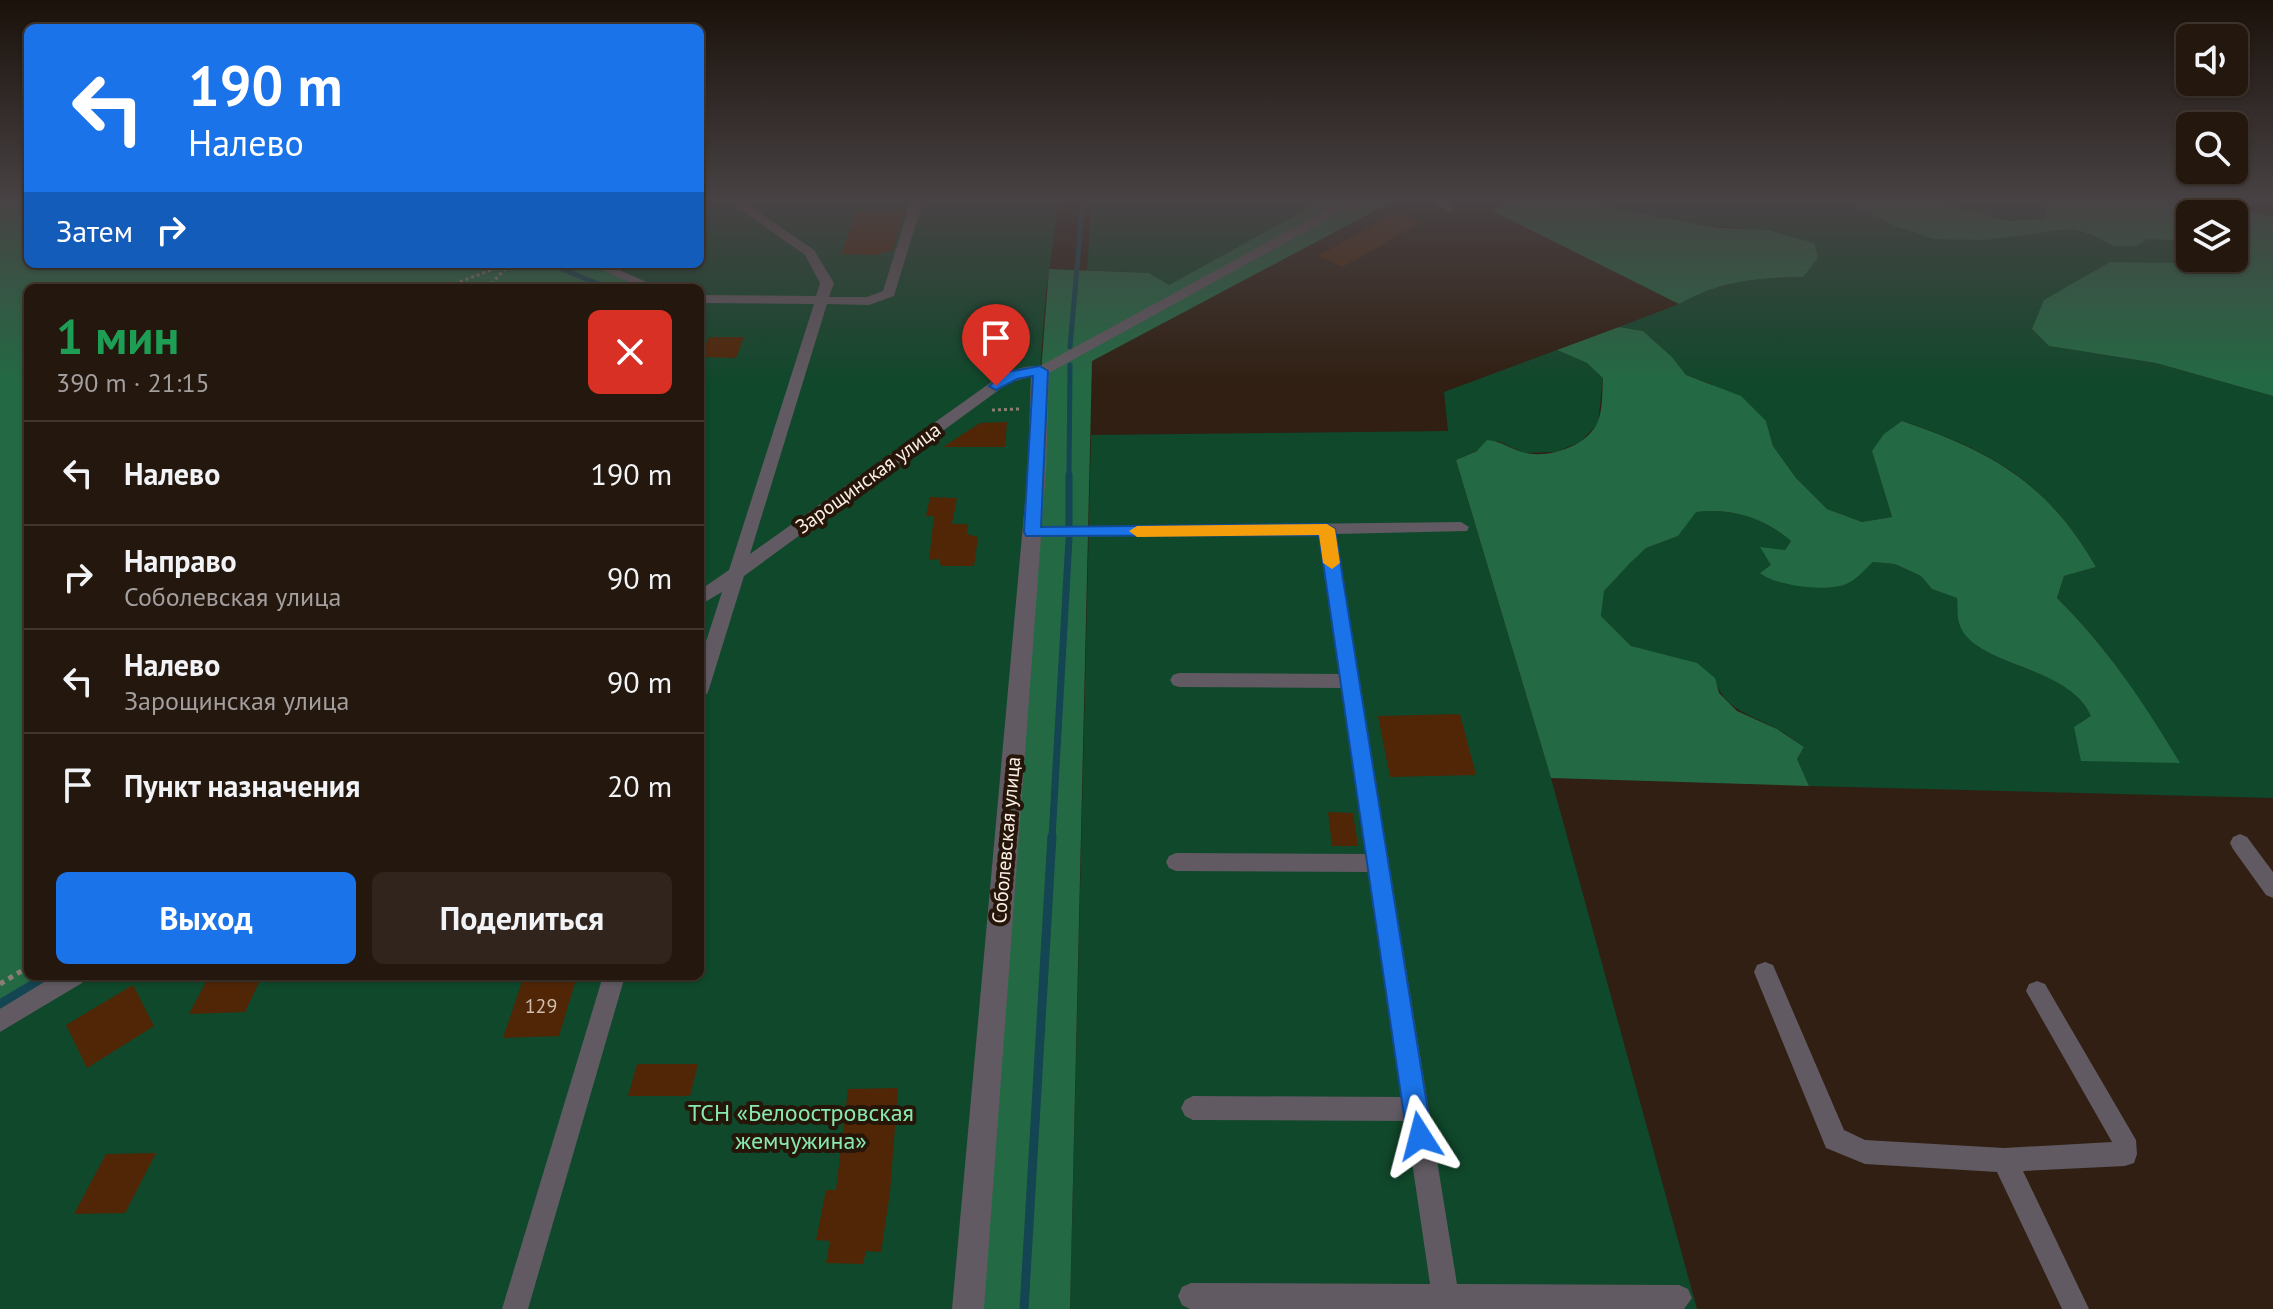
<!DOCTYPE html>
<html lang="ru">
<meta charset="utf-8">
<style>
body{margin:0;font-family:"PT Sans",sans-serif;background:#30241c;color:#f1f3f6;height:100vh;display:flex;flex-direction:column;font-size:30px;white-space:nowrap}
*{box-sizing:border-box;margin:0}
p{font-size:26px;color:#a39f9e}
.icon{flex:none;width:44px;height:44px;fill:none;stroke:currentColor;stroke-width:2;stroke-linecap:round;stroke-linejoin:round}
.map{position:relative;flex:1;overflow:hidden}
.drawer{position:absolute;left:24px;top:284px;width:680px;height:696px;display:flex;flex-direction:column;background:#24170e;border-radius:12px;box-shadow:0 2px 6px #0004,0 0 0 2px #41362e}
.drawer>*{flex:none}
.hud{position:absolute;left:24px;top:24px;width:680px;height:244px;border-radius:12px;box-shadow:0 2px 6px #0004,0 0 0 2px #41362e;background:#1a73e8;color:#fff;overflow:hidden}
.tools{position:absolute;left:2176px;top:24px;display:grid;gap:16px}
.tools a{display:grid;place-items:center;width:72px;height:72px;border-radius:12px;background:#24170e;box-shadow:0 2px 6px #0004,0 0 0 2px #41362e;font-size:40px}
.pin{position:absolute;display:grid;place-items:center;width:68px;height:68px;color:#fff;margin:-82px -34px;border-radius:50% 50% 50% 0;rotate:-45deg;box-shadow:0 0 8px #0007}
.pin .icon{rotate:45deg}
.me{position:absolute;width:88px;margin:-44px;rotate:351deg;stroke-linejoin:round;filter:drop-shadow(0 0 6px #0008)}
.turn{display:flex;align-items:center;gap:28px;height:168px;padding:0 32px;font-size:36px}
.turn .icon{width:104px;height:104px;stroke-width:2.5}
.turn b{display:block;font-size:56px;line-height:68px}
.then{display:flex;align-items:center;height:76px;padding:0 32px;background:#0003;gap:16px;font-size:30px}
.round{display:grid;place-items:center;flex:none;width:84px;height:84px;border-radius:12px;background:#30241c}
.summary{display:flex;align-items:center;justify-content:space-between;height:136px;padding:0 32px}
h1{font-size:48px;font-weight:800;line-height:60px;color:#1e9e55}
.cta{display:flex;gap:16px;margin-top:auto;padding:16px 32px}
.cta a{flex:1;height:92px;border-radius:12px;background:#1a73e8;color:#fff;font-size:32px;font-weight:800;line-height:92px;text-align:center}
.cta a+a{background:#30241c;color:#f1f3f6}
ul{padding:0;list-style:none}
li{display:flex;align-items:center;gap:24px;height:104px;padding:0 32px;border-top:2px solid #41362e}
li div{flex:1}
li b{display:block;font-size:30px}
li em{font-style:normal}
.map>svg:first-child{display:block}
.green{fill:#10482b}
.forest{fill:#236a44}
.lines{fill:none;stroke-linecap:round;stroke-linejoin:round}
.stream-far2{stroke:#134552;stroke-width:5}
.stream-far1{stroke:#134552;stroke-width:7}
.stream{stroke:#134552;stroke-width:9}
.building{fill:#502607}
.path-far1{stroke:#8c7e72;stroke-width:3;stroke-dasharray:3 3;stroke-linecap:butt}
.path{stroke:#8c7e72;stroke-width:5;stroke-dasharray:5 5;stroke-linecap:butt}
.service{stroke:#615a62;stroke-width:7}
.minor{fill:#615a62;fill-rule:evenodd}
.tertiary{fill:#615a62;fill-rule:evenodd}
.route{fill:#1a73e8;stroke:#114b97;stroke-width:2}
.slow{fill:#f59e0b}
.labels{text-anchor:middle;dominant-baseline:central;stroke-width:8;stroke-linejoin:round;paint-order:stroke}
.street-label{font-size:20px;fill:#fcf0e7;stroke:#261509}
.near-number-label{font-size:20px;fill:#d1beaf}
.near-park-label{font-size:24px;fill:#88e9af;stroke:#261509}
</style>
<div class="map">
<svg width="2273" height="1309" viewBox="0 0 2273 1309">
<rect width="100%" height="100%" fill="#301f12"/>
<g class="green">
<path d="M 700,200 L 1059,200 L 1046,292 L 968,1309 L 0,1309 L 0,1021 L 74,976 L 700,976 L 700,321 L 707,300 L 700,299 L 700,288 L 653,288 L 595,264 L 700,264 Z"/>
<path d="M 1092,200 L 1323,200 L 1169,285 L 1148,273 L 1087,270 Z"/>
<path d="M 1593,200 L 1844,200 L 1867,210 L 2024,234 L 2071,229 L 2090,234 L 2114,246 L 2147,239 L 2190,241 L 2190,258 L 2228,258 L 2228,263 L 2110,262 L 2091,274 L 2037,318 L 2032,329 L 2049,346 L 2156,363 L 2273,396 L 2273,798 L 1809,786 L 1797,759 L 1804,747 C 1795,741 1786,734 1777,729 C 1750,714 1724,710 1714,678 L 1631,646 L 1601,616 L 1604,591 L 1630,562 L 1646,548 L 1678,536 L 1695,512 C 1732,508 1763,517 1791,541 L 1785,550 L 1858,575 L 1873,562 L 1895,564 L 1921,576 L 1932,589 L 1958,598 L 1959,624 C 1971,634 1984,649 1998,656 C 2031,674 2074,679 2092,716 L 2179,763 C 2143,703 2107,646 2057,598 L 2064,576 L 2096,567 C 2048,483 1991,450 1902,421 L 1872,451 L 1892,517 L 1862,522 L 1827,509 L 1796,478 L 1773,446 L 1766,421 L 1711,384 L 1686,375 L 1672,357 L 1643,331 L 1619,327 L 1679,304 L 1696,294 L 1745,279 L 1803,277 L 1768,230 C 1710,228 1654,218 1597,205 Z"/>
<path d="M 1925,200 L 2047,200 L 2046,219 L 2010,221 Z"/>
<path d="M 1557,350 L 1587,363 L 1603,377 L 1598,424 L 1580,442 L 1556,452 L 1524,453 L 1498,441 L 1456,460 L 1551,778 L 1697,1309 L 1070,1309 L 1091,435 L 1448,431 L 1444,392 Z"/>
</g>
<g class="forest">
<path d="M 0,200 L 28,200 L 28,264 L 595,264 L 653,288 L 28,288 L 28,976 L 74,976 L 0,1021 Z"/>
<path d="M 1323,200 L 1395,200 L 1092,361 L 1070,1309 L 968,1309 L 1049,269 L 1149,273 L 1169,285 Z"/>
<path d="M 1507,200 L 1593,200 L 1597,205 L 1718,228 L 1768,230 L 1814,243 L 1818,258 L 1803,277 C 1755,278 1722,280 1679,304 L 1493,211 Z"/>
<path d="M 1844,200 L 1925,200 L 2010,221 L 2046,219 L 2047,200 L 2205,200 L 2273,217 L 2273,396 L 2156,363 L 2049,346 L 2032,329 L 2044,300 L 2110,262 L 2227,263 L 2228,258 L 2234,258 L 2234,214 L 2190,214 L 2190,241 L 2147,239 L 2136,246 L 2114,246 L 2090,234 L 2071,229 L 1984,240 L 1935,239 L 1893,225 Z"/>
<path d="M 1619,327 L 1643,331 L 1672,357 L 1686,375 L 1741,396 L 1766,421 L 1773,446 L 1796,478 L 1827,509 L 1862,522 L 1892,517 L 1872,451 L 1884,434 L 1902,421 C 1991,451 2048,483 2096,567 L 2064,576 L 2057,598 C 2107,647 2144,703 2180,763 L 2081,761 L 2074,727 L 2091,716 C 2069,664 1972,667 1959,623 C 1957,616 1958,606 1957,598 L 1932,589 L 1921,576 L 1895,564 L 1873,562 C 1865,569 1857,579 1848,583 C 1830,593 1775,586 1760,573 L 1771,565 L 1760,547 L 1785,550 L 1791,541 C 1763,517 1731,508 1696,512 L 1678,536 L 1646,548 L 1630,563 L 1604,591 L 1601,616 L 1631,646 L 1697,663 L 1715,678 L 1719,693 L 1737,711 L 1777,729 L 1804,747 L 1797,759 L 1809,786 L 1551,778 L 1456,460 L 1477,451 L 1487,440 C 1501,441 1509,448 1522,452 C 1546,460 1589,446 1598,421 C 1603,408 1602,391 1603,378 L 1587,363 L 1557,350 Z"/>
</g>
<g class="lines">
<g class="stream-far2">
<path d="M 550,264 L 608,288"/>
<path d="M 1070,347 L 1083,200"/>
<path d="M 1069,477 L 1070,365"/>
</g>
<g class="stream-far1">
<path d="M 1069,526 L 1069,475"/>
<path d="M 1052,838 L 1069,539"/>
</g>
<g class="stream">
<path d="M 0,1004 L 47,976"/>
<path d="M 1024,1309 L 1052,836"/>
</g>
</g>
<g class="building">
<path d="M 857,210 L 905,210 L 892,252 L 881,252 L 880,255 L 841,254 Z"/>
<path d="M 1395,212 L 1420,223 L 1343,267 L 1318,256 Z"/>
<path d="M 709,337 L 744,337 L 736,358 L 700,357 Z"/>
<path d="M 1007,422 L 1005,447 L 943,447 L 980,423 Z"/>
<path d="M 930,497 L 957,498 L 952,524 L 968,524 L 967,534 L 978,537 L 974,566 L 941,566 L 939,559 L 929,560 L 934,516 L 926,516 Z"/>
<path d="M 1460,714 L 1476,775 L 1390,777 L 1378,716 Z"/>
<path d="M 1328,812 L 1353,813 L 1358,846 L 1332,846 Z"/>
<path d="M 209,976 L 262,976 L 245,1012 L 189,1014 Z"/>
<path d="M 524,976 L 577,976 L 559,1036 L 503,1038 Z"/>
<path d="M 133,985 L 154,1026 L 87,1068 L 66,1025 Z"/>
<path d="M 637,1064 L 698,1064 L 690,1096 L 628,1096 Z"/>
<path d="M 898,1088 L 890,1192 L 881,1252 L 866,1251 L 863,1264 L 826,1263 L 830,1241 L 816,1240 L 826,1190 L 836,1190 L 848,1089 Z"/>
<path d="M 156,1153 L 125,1213 L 74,1214 L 106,1154 Z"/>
</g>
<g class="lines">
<g class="path-far1">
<path d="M 443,288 L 507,264"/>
<path d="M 487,288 L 510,264"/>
<path d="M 992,410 L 1019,409"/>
</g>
<path class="path" d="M 0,984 L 28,967"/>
<path class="service" d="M 1435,200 L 1450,209"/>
<g class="minor">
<path d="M 727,200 L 741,200 L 814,250 L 834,283 L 829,297 L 867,297 L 883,291 L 911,200 L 923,200 L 894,296 L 869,305 L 827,304 L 750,554 L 997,378 C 1012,371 1032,360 1047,371 C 1042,375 1018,379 1007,384 L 744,576 L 709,689 L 707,694 L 700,696 L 700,660 L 722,592 L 700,605 L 700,590 L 729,570 L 814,304 L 700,303 L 700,295 L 816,296 L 820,283 L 805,255 Z"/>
<path d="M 589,264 L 606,264 L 660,288 L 642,288 Z"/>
<path d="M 1461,522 L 1469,527 L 1467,531 L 1336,534 L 1457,1284 L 1679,1285 L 1688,1289 L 1692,1298 L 1684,1309 L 1190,1309 L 1182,1305 L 1178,1296 L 1182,1287 L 1191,1283 L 1430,1284 L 1406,1121 L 1193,1120 L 1185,1116 L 1181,1108 L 1185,1100 L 1193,1096 L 1403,1097 L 1370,872 L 1176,871 L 1169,868 L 1166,862 L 1169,856 L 1176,853 L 1367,854 L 1342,688 L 1179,687 L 1173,685 L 1170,680 L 1173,675 L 1179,673 L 1340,674 L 1320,534 L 1032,537 L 1024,532 L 1032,527 Z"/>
<path d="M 2240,834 L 2247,837 L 2273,872 L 2273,898 L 2266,895 L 2233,849 L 2230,843 L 2233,837 Z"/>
<path d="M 1765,962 L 1773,965 L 1844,1130 L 1865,1140 L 2004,1148 L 2112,1142 L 2026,991 L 2029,984 L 2037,981 L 2045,984 L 2136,1140 L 2137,1154 L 2134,1163 L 2125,1166 L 2023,1171 L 2089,1309 L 2062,1309 L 1997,1172 L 1865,1164 L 1826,1148 L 1754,972 L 1757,965 Z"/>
<path d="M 54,976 L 85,976 L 82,983 L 0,1032 L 0,1009 Z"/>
<path d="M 603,976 L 625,976 L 528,1309 L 502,1309 Z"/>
</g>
<path class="tertiary" d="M 1345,200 L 1363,200 L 1049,373 L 1046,469 L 984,1309 L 952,1309 L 1028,469 L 1031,371 Z"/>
</g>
<linearGradient id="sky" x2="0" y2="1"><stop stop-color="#1a110a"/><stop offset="0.52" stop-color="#484244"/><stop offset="1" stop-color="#484244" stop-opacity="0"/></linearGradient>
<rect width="2273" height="384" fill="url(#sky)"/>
<path class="route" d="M 1040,366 L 1048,371 L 1041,527 L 1327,524 L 1335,529 L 1432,1136 L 1429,1145 L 1420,1148 L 1411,1145 L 1407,1136 L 1319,535 L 1026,536 L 1024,532 L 1033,376 L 1017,379 L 996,390 L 989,386 L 1007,372 Z"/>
<path class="slow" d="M 1327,524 L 1335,529 L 1340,563 L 1332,569 L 1323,563 L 1319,535 L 1137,537 L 1129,531 L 1137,526 Z"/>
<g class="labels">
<g class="street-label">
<text transform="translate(868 478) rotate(-36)">Зарощинская улица</text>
<text transform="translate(1006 840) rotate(-85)">Соболевская улица</text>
</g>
<g class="near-number-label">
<text x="541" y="1006">129</text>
</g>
<g class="near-park-label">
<text x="801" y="1112">ТСН «Белоостровская<tspan x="801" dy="28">жемчужина»</tspan></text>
</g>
</g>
</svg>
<div class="tools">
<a><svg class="icon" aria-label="sound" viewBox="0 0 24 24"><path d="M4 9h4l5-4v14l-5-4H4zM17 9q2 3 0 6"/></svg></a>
<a><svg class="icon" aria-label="search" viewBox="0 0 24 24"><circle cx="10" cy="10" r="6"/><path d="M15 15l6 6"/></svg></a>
<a><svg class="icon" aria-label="layers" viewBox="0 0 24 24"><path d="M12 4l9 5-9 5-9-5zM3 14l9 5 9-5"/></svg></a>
</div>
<div class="pin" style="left:996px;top:386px;background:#d93025"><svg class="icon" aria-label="arrive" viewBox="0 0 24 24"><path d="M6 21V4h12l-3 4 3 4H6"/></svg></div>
<svg class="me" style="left:1420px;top:1136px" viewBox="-20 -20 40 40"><path d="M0-17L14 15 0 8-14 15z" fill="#1a73e8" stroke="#fff" stroke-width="4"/></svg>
<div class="hud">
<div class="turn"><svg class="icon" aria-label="left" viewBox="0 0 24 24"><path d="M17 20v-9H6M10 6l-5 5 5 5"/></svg><div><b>190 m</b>Налево</div></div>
<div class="then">Затем<svg class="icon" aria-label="right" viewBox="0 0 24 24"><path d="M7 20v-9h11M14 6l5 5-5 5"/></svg></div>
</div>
<section class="drawer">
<div class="summary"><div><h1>1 мин</h1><p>390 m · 21:15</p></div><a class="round" style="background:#d93025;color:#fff"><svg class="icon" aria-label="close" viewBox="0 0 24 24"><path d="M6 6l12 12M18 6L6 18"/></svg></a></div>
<ul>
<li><svg class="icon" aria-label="left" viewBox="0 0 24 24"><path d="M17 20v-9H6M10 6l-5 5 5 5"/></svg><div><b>Налево</b></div><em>190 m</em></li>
<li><svg class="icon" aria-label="right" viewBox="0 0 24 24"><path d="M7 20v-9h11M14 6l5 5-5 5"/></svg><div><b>Направо</b><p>Соболевская улица</p></div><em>90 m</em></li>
<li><svg class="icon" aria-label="left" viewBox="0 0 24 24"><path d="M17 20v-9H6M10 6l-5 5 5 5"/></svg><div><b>Налево</b><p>Зарощинская улица</p></div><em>90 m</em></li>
<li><svg class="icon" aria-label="arrive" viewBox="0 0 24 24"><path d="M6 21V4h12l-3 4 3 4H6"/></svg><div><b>Пункт назначения</b></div><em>20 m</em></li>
</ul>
<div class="cta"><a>Выход</a><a>Поделиться</a></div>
</section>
</div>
